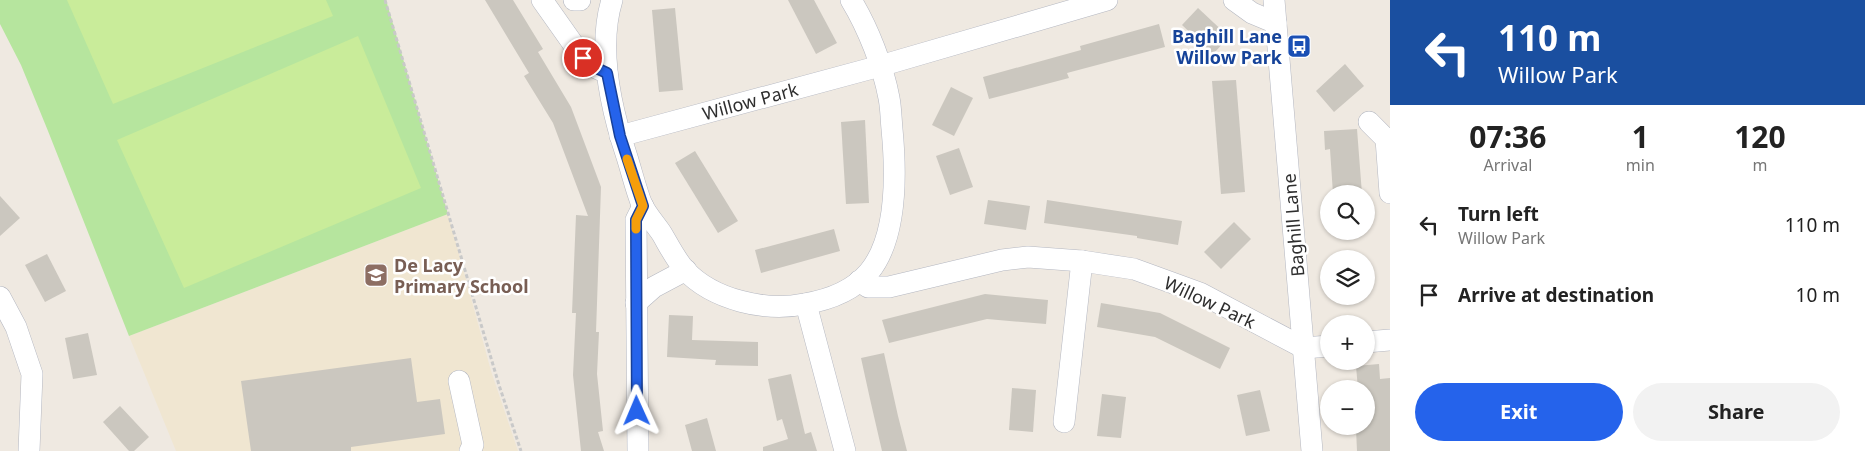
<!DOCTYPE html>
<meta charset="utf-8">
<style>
body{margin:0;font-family:"Noto Sans",sans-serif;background:#f2f2f2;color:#222;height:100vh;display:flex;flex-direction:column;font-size:19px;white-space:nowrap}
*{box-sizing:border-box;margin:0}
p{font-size:16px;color:#767676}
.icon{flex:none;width:28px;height:28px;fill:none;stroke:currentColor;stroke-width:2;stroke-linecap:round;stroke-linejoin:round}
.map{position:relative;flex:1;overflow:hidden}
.details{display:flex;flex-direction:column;background:#fff;width:475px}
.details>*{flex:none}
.banner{background:#1a4fa0;color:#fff;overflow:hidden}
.controls{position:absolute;left:1320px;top:185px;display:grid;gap:10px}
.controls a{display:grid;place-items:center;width:55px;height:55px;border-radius:50%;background:#fff;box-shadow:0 1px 4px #0004;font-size:25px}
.pin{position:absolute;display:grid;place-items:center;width:42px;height:42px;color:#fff;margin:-21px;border:2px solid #fff;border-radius:50%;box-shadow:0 1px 5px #0007}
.me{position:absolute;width:55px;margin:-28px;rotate:359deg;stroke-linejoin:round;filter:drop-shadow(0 0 4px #0008)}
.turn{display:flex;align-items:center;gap:18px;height:105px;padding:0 25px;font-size:22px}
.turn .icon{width:65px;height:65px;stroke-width:2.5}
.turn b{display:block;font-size:35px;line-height:42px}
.eta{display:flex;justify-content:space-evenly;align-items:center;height:85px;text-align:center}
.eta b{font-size:30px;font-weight:700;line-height:35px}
.button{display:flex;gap:10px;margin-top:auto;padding:10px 25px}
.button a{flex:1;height:58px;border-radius:30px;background:#2563eb;color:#fff;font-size:20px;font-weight:700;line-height:58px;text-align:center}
.button a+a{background:#f2f2f2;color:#222}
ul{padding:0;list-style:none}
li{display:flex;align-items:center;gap:15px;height:70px;padding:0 25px}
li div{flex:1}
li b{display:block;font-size:19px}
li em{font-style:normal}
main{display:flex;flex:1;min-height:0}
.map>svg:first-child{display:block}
.education{fill:#f0e6d1}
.green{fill:#b6e59e}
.pitch{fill:#c9ec9a}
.building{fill:#cbc7bf}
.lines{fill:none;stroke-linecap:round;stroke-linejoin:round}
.minor-casing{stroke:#b4b7c1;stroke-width:22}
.path{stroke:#c9c9c9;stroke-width:3;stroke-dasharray:4 2.5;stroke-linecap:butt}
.minor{stroke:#fff;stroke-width:21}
.route-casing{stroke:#184099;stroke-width:12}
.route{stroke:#2563eb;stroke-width:9}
.slow{stroke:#f59e0b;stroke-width:9}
.labels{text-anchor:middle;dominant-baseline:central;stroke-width:5;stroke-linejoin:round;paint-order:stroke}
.transit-label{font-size:18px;font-weight:bold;fill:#164399;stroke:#fff;text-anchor:end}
.street-label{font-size:18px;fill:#2e2e2e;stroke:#fff}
.education-label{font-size:18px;font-weight:bold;fill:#785e54;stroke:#fff;text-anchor:start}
</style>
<main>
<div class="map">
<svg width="1390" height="451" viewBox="0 0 1390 451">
<rect width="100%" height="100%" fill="#efe9e1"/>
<path class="education" d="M 448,214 L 491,371 L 518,451 L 176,451 L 129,336 Z"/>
<path class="green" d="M 0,0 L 386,0 L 448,214 L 129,336 L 48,131 L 21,65 L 0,24 Z"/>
<g class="pitch">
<path d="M 67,0 L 326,0 L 333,16 L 113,104 Z"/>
<path d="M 358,36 L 421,188 L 184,288 L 117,140 Z"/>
</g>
<g class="building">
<path d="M 485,0 L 513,0 L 543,49 L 538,52 L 571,107 L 601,187 L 596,332 L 599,332 L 597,374 L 603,431 L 598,432 L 604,451 L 581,451 L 573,375 L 576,313 L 572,313 L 576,215 L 588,216 L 553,123 L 524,76 L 529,73 Z"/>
<path d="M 788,0 L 814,0 L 837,43 L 816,54 Z"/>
<path d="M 675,8 L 683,90 L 659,92 L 652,10 Z"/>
<path d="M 1198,8 L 1229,37 L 1213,54 L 1182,25 Z"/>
<path d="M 1159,24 L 1165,47 L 1067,73 L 1069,78 L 989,99 L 983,77 L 1081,50 L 1080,46 Z"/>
<path d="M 1345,64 L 1364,86 L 1334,112 L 1316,91 Z"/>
<path d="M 1236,80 L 1245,192 L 1221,194 L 1212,81 Z"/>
<path d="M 951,87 L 973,98 L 954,136 L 932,125 Z"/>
<path d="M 865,120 L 869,203 L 846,204 L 841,122 Z"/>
<path d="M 1357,129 L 1362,194 L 1333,194 L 1330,149 L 1325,150 L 1324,131 Z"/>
<path d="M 959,148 L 973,187 L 950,195 L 936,156 Z"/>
<path d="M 695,151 L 738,221 L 718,233 L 675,163 Z"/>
<path d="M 0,196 L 20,218 L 0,236 Z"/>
<path d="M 988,200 L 1030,206 L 1026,230 L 984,224 Z"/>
<path d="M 1047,200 L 1182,221 L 1178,245 L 1137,238 L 1137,236 L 1044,223 Z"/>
<path d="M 1234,222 L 1251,239 L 1221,269 L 1204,252 Z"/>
<path d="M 834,229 L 840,251 L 761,273 L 755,250 Z"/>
<path d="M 47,254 L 66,291 L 45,302 L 25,265 Z"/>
<path d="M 985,294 L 1048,300 L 1046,324 L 987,319 L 889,343 L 882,320 Z"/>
<path d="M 1101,303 L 1160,313 L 1230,348 L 1220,369 L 1155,337 L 1097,327 Z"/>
<path d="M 669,315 L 693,316 L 692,340 L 758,342 L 758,366 L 715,365 L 716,360 L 667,357 Z"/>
<path d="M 88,333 L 97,375 L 73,379 L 65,338 Z"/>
<path d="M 884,353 L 898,416 L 907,451 L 882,451 L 870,399 L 861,358 Z"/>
<path d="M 411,358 L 417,402 L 440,399 L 445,434 L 351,447 L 351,451 L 251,451 L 241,381 Z"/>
<path d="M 1379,364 L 1380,379 L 1390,378 L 1390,451 L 1357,451 L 1356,429 L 1361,429 L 1361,426 L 1366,426 L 1366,389 L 1358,389 L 1356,366 Z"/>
<path d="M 791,374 L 805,434 L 811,432 L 817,451 L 763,451 L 763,447 L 788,439 L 782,419 L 777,421 L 768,379 Z"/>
<path d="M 1012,388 L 1036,390 L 1033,432 L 1009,430 Z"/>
<path d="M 1260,390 L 1270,431 L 1246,436 L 1237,395 Z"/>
<path d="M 1102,394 L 1126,397 L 1121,438 L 1097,436 Z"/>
<path d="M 120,406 L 149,437 L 134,451 L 129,451 L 103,422 Z"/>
<path d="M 707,418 L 716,451 L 692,451 L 685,425 Z"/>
</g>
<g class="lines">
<g class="minor-casing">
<g id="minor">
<path d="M 542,0 L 583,58 L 592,66 L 607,73"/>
<path d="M 574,0 L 580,0"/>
<path d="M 612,0 C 597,49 611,109 627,157 C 632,173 636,190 642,205 C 647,215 656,225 662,234 C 669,246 676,260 685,270 C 713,300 766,312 804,304 C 828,300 853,291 869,272 C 898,237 896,171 892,129 C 891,119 891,108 889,98 C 883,66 868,28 851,0"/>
<path d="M 1234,0 L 1252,13 L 1276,23"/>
<path d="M 1274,0 L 1312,451"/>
<path d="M 1369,122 L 1386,139 L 1390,193"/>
<path d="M 620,136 L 880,66 L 1107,0"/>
<path d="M 859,281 L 868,287 L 889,287 L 1002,260 L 1028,257 L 1082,261 L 1134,269 L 1200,293 L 1304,348 L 1329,346"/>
<path d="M 0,297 L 16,327 L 32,374 L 29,451"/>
<path d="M 636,303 L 654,287 L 686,270"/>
<path d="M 806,304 L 845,451"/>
<path d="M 1366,342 L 1390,340"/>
<path d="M 459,381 L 473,445 L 470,451"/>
<path d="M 1064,422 L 1082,261"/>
<path d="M 638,451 L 636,220 L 643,206"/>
</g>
</g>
<path class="path" d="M 385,0 L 499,385 L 521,451"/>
<use href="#minor" class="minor"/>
</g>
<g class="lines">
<g class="route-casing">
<path id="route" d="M 583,58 L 592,66 L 607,73 L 620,136 L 643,206 L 636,220 L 637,411"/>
</g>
<use href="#route" class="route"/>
<path class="slow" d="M 627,159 L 643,206 L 636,220 L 636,229"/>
</g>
<defs>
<g id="bus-square" transform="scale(1.25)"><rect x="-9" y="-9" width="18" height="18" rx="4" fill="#1a4fb4" stroke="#fff"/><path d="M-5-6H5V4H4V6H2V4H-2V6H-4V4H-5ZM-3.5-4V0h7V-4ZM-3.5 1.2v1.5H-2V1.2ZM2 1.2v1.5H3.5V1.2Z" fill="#fff"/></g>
<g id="school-square" transform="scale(1.25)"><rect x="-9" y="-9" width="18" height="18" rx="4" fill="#8d6e63" stroke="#fff"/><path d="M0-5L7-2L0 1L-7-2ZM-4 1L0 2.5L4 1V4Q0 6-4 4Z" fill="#fff"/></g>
</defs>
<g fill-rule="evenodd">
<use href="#bus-square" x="1299" y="46"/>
<use href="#school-square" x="376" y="275"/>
</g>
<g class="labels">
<g class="transit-label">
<text x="1282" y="36">Baghill Lane<tspan x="1282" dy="21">Willow Park</tspan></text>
</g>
<g class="street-label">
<text transform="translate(750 101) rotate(-15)">Willow Park</text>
<text transform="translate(1293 225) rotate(-95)">Baghill Lane</text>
<text transform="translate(1210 302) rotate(25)">Willow Park</text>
</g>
<g class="education-label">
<text x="394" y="265">De Lacy<tspan x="394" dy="21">Primary School</tspan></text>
</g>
</g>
</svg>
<div class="controls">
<a><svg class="icon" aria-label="search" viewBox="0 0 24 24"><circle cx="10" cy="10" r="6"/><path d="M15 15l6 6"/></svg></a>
<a><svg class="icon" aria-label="layers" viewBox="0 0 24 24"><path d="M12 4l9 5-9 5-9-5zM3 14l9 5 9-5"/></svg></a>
<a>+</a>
<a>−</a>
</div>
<div class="pin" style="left:583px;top:58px;background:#d93025"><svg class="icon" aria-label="arrive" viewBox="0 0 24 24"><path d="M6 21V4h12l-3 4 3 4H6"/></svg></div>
<svg class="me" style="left:637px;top:411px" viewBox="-20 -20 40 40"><path d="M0-17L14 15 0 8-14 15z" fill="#2563eb" stroke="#fff" stroke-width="4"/></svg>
</div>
<section class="details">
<div class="banner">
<div class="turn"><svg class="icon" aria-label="left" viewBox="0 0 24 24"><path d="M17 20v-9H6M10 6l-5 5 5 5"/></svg><div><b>110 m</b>Willow Park</div></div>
</div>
<div class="eta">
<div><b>07:36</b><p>Arrival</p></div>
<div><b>1</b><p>min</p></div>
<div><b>120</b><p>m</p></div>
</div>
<ul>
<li><svg class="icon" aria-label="left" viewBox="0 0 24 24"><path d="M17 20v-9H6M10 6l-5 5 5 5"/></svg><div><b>Turn left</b><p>Willow Park</p></div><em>110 m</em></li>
<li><svg class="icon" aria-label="arrive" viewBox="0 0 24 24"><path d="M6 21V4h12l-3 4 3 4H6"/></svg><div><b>Arrive at destination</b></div><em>10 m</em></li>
</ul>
<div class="button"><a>Exit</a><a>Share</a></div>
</section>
</main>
